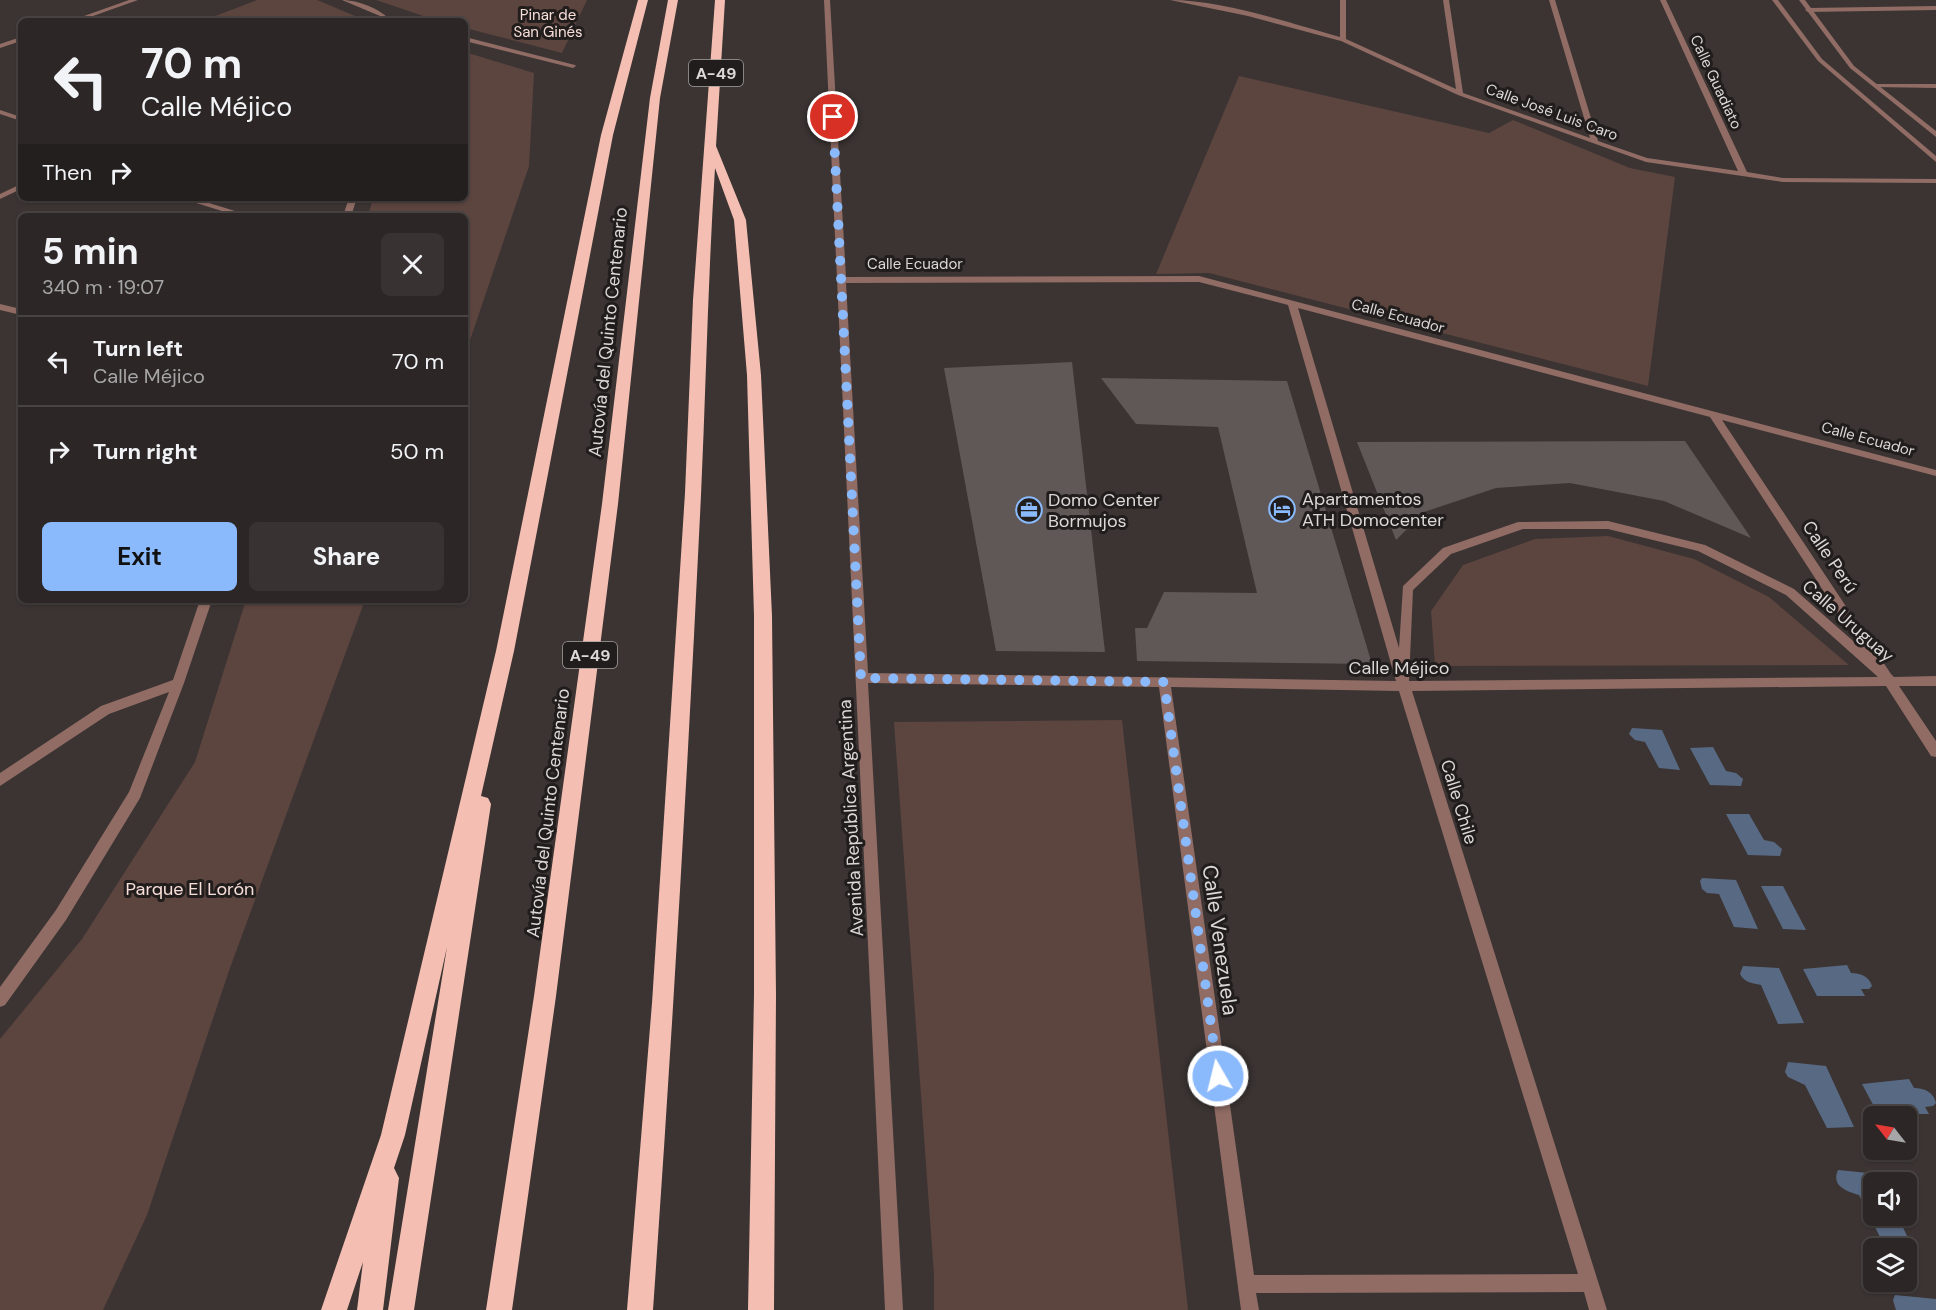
<!DOCTYPE html>
<meta charset="utf-8">
<style>
body{margin:0;font-family:"DM Sans",sans-serif;background:#383332;color:#f1f3f6;height:100vh;display:flex;flex-direction:column;font-size:22px;white-space:nowrap}
*{box-sizing:border-box;margin:0}
p{font-size:20px;color:#a6a5a7}
.icon{flex:none;width:33px;height:33px;fill:none;stroke:currentColor;stroke-width:2;stroke-linecap:round;stroke-linejoin:round}
.map{position:relative;flex:1;overflow:hidden}
.side{position:absolute;left:18px;top:213px;width:450px;height:390px;display:flex;flex-direction:column;background:#2c2726;border-radius:9px;box-shadow:0 2px 4px #0004,0 0 0 2px #484443}
.side>*{flex:none}
.hud{position:absolute;left:18px;top:18px;width:450px;height:183px;border-radius:9px;box-shadow:0 2px 4px #0004,0 0 0 2px #484443;background:#2c2726;color:#f1f3f6;overflow:hidden}
.needle{width:39px;rotate:301deg}
.controls{position:absolute;left:1863px;top:1106px;display:grid;gap:12px}
.controls a{display:grid;place-items:center;width:54px;height:54px;border-radius:9px;background:#2c2726;box-shadow:0 2px 4px #0004,0 0 0 2px #484443;font-size:30px}
.pin{position:absolute;display:grid;place-items:center;width:51px;height:51px;color:#fff;margin:-26px;border:3px solid #fff;border-radius:50%;box-shadow:0 2px 6px #0007}
.me{position:absolute;width:66px;margin:-33px;rotate:352deg;stroke-linejoin:round;filter:drop-shadow(0 0 4px #0008)}
.turn{display:flex;align-items:center;gap:21px;height:126px;padding:0 24px;font-size:27px}
.turn .icon{width:78px;height:78px;stroke-width:2.5}
.turn b{display:block;font-size:42px;line-height:51px}
.then{display:flex;align-items:center;height:57px;padding:0 24px;background:#0003;gap:12px;font-size:22px}
.round{display:grid;place-items:center;flex:none;width:63px;height:63px;border-radius:9px;background:#383332}
.headline{display:flex;align-items:center;justify-content:space-between;height:102px;padding:0 24px}
h1{font-size:36px;font-weight:700;line-height:45px}
.cta{display:flex;gap:12px;margin-top:auto;padding:12px 24px}
.cta a{flex:1;height:69px;border-radius:9px;background:#8bbafc;color:#111;font-size:24px;font-weight:700;line-height:69px;text-align:center}
.cta a+a{background:#383332;color:#f1f3f6}
ul{padding:0;list-style:none}
li{display:flex;align-items:center;gap:18px;height:90px;padding:0 24px;border-top:2px solid #484443}
li div{flex:1}
li b{display:block;font-size:22px}
li em{font-style:normal}
.map>svg:first-child{display:block}
.green{fill:#5c443f}
.water{fill:#586a83}
.building{fill:#5f5857}
.lines{fill:none;stroke-linecap:round;stroke-linejoin:round}
.minor{fill:#906c64;fill-rule:evenodd}
.tertiary{fill:#906c64;fill-rule:evenodd}
.motorway{fill:#f4bfb2;fill-rule:evenodd}
.route{stroke:#8bbafc;stroke-width:10;stroke-dasharray:0 18}
.labels{text-anchor:middle;dominant-baseline:central;stroke-width:6;stroke-linejoin:round;paint-order:stroke}
.far-park-label{font-size:15px;fill:#f8ded8;stroke:#201d1c}
.far-street-label{font-size:15px;fill:#dcd8d7;stroke:#201d1c}
.shield{fill:#201d1c;stroke:#a4a09f;stroke-width:1.5}
.shield-label{font-size:16px;font-weight:bold;fill:#dcd8d7}
.street-label{font-size:18px;fill:#dcd8d7;stroke:#201d1c}
.poi-label{font-size:18px;fill:#dcd8d7;stroke:#201d1c;text-anchor:start}
.park-label{font-size:18px;fill:#f8ded8;stroke:#201d1c}
.near-street-label{font-size:21px;fill:#dcd8d7;stroke:#201d1c}
</style>
<div class="map">
<svg width="1936" height="1310" viewBox="0 0 1936 1310">
<rect width="100%" height="100%" fill="#3b3433"/>
<g class="green">
<path d="M 257,0 L 317,0 L 367,21 L 202,21 Z"/>
<path d="M 376,0 L 587,0 L 562,53 L 465,28 L 465,21 L 438,21 Z"/>
<path d="M 465,52 L 534,73 L 529,166 L 465,355 L 465,216 L 368,216 L 373,198 L 465,198 Z"/>
<path d="M 1239,76 L 1489,133 L 1513,120 L 1630,168 L 1675,177 L 1648,386 L 1209,273 L 1156,274 Z"/>
<path d="M 1608,536 L 1694,559 L 1769,597 L 1849,665 L 1435,666 L 1431,611 L 1463,565 L 1535,539 Z"/>
<path d="M 246,600 L 365,600 L 230,968 L 147,1215 L 103,1310 L 0,1310 L 0,1039 L 82,939 L 195,762 Z"/>
<path d="M 1122,720 L 1188,1310 L 934,1310 L 934,1275 L 894,722 Z"/>
</g>
<g class="water">
<path d="M 1632,728 L 1662,730 L 1680,770 L 1659,768 L 1645,742 L 1635,740 L 1629,734 Z"/>
<path d="M 1713,747 L 1726,771 L 1736,773 L 1743,779 L 1741,786 L 1710,785 L 1690,748 Z"/>
<path d="M 1726,814 L 1749,814 L 1764,840 L 1774,842 L 1782,849 L 1780,856 L 1748,855 Z"/>
<path d="M 1702,878 L 1736,880 L 1758,929 L 1734,927 L 1719,894 L 1707,893 L 1702,889 L 1700,881 Z"/>
<path d="M 1761,886 L 1783,886 L 1806,930 L 1783,929 Z"/>
<path d="M 1847,965 L 1851,973 C 1860,973 1869,976 1872,986 L 1869,989 L 1861,989 L 1865,996 L 1817,996 L 1803,969 Z"/>
<path d="M 1743,966 L 1779,968 L 1804,1023 L 1778,1024 L 1761,985 C 1752,983 1745,983 1740,974 Z"/>
<path d="M 1788,1062 L 1826,1066 L 1854,1127 L 1827,1128 L 1805,1085 L 1788,1077 L 1785,1072 Z"/>
<path d="M 1909,1079 L 1914,1088 C 1925,1088 1934,1093 1936,1103 L 1933,1106 L 1925,1107 L 1929,1114 L 1878,1114 L 1862,1084 Z"/>
<path d="M 1838,1170 L 1878,1174 L 1882,1182 L 1874,1182 L 1874,1215 L 1897,1215 L 1910,1242 L 1882,1241 L 1859,1195 C 1846,1191 1831,1186 1838,1170 Z"/>
<path d="M 1895,1295 L 1936,1299 L 1936,1310 L 1896,1310 L 1893,1300 Z"/>
</g>
<g class="building">
<path d="M 1072,362 L 1105,652 L 996,651 L 944,368 Z"/>
<path d="M 1101,378 L 1287,381 L 1372,664 L 1137,661 L 1135,628 L 1147,628 L 1164,592 L 1257,593 L 1218,427 L 1136,424 Z"/>
<path d="M 1685,441 L 1751,538 L 1664,501 L 1570,483 L 1496,488 L 1424,512 L 1396,540 L 1357,442 Z"/>
</g>
<g class="lines">
<g class="minor">
<path d="M 129,0 L 138,0 L 79,21 L 70,21 Z"/>
<path d="M 342,0 C 358,0 381,9 391,21 L 384,21 L 380,16 Z"/>
<path d="M 824,0 L 830,0 L 846,277 L 1199,276 L 1936,470 L 1936,476 L 1722,420 L 1891,674 L 1894,677 L 1936,676 L 1936,686 L 1899,686 L 1936,741 L 1936,757 L 1931,756 L 1886,686 L 1412,691 L 1607,1310 L 1589,1310 L 1584,1292 L 1256,1293 L 1259,1310 L 1241,1310 L 1159,687 L 868,683 L 903,1310 L 885,1310 ZM 1199,282 L 1288,305 L 1396,681 L 868,673 L 846,283 ZM 1298,308 L 1710,417 L 1860,647 L 1794,589 L 1705,545 L 1608,521 L 1518,522 L 1443,548 L 1403,586 L 1399,648 ZM 1523,529 L 1608,529 L 1698,551 L 1786,595 L 1878,677 L 1409,681 L 1413,590 L 1451,554 ZM 1171,687 L 1399,691 L 1578,1274 L 1254,1275 Z"/>
<path d="M 1170,0 C 1223,0 1289,23 1340,37 L 1340,0 L 1346,0 L 1346,39 L 1456,89 L 1443,0 L 1449,0 L 1463,93 L 1590,138 L 1549,0 L 1555,0 L 1598,141 L 1647,158 L 1738,171 L 1660,0 L 1666,0 L 1747,172 L 1783,178 L 1936,179 L 1936,183 L 1783,182 L 1646,162 L 1458,95 L 1341,41 L 1248,16 Z"/>
<path d="M 1936,6 L 1936,10 L 1808,12 L 1805,10 L 1808,8 Z"/>
<path d="M 21,37 L 21,41 L 0,48 L 0,44 Z"/>
<path d="M 465,37 L 575,65 L 576,66 L 573,68 L 465,41 Z"/>
<path d="M 1877,84 L 1936,84 L 1936,88 L 1875,87 L 1875,85 Z"/>
<path d="M 0,110 L 21,117 L 21,121 L 0,114 Z"/>
<path d="M 21,184 L 21,189 L 0,199 L 0,194 Z"/>
<path d="M 180,198 L 193,198 L 251,216 L 238,216 Z"/>
<path d="M 349,198 L 357,198 L 351,216 L 343,216 Z"/>
<path d="M 0,304 L 21,309 L 21,315 L 0,310 Z"/>
<path d="M 200,600 L 212,600 L 184,683 L 140,798 L 66,920 L 5,1005 L 0,1007 L 0,987 L 56,910 L 129,792 L 169,692 L 109,714 L 0,786 L 0,773 L 101,706 L 173,680 Z"/>
</g>
<g class="tertiary">
<path d="M 1772,0 L 1778,0 L 1822,59 L 1936,156 L 1936,162 L 1818,61 Z"/>
<path d="M 1799,0 L 1805,0 L 1854,66 L 1936,131 L 1936,137 L 1850,68 Z"/>
</g>
<g class="motorway">
<path d="M 638,0 L 648,0 L 613,135 L 514,651 L 481,796 L 488,798 L 491,804 L 414,1310 L 388,1310 L 447,947 L 405,1135 L 394,1168 L 399,1178 L 383,1310 L 357,1310 L 363,1262 L 347,1310 L 321,1310 L 381,1135 L 496,651 L 601,135 Z"/>
<path d="M 668,0 L 678,0 L 660,98 L 618,504 L 556,996 L 512,1310 L 486,1310 L 534,996 L 602,504 L 650,98 Z"/>
<path d="M 715,0 L 725,0 L 716,146 L 746,220 L 761,375 L 772,616 L 776,995 L 774,1310 L 748,1310 L 754,995 L 754,616 L 747,375 L 734,220 L 715,168 C 708,277 706,386 701,495 C 688,767 672,1039 653,1310 L 627,1310 L 652,1003 L 685,493 L 693,300 Z"/>
</g>
</g>
<g class="lines">
<path class="route" d="M 833,117 L 861,678 L 1164,682 L 1218,1076"/>
</g>
<defs>
<g id="hotel-ring" transform="scale(1.35)"><circle r="9.5" fill="#201d1c" stroke="#8bbafc" stroke-width="1.5"/><path d="M-6-4.5h1.5V1H6V5H4.5V3h-9V5H-6ZM-4 0a1.8 1.8 0 1 1 3.6 0ZM.5 0V-2.5h3Q6-2.5 6 0Z" fill="#8bbafc"/></g>
<g id="office-ring" transform="scale(1.35)"><circle r="9.5" fill="#201d1c" stroke="#8bbafc" stroke-width="1.5"/><path d="M-6-3h4V-5.5h4V-3h4V5H-6ZM-1-4.5V-3h2v-1.5ZM-6 0V1H6V0Z" fill="#8bbafc"/></g>
</defs>
<g fill-rule="evenodd">
<use href="#hotel-ring" x="1282" y="509"/>
<use href="#office-ring" x="1029" y="510"/>
</g>
<g class="labels">
<g class="far-park-label">
<text x="548" y="15">Pinar de<tspan x="548" dy="17">San Ginés</tspan></text>
</g>
<g class="far-street-label">
<text transform="translate(1716 82) rotate(65)">Calle Guadiato</text>
<text transform="translate(1552 112) rotate(20)">Calle José Luis Caro</text>
<text x="915" y="264">Calle Ecuador</text>
<text transform="translate(1398 316) rotate(15)">Calle Ecuador</text>
<text transform="translate(1868 439) rotate(15)">Calle Ecuador</text>
</g>
<g class="shield">
<rect x="689" y="60" width="54" height="26" rx="4.5"/>
<rect x="563" y="642" width="54" height="26" rx="4.5"/>
</g>
<g class="shield-label">
<text x="716" y="73">A-49</text>
<text x="590" y="655">A-49</text>
</g>
<g class="street-label">
<text transform="translate(608 332) rotate(-84)">Autovía del Quinto Centenario</text>
<text transform="translate(1830 557) rotate(56)">Calle Perú</text>
<text transform="translate(1848 621) rotate(41)">Calle Uruguay</text>
<text x="1399" y="668">Calle Méjico</text>
<text transform="translate(1459 802) rotate(73)">Calle Chile</text>
<text transform="translate(548 813) rotate(-83)">Autovía del Quinto Centenario</text>
<text transform="translate(851 818) rotate(-93)">Avenida República Argentina</text>
</g>
<g class="poi-label">
<text x="1302" y="499">Apartamentos<tspan x="1302" dy="21">ATH Domocenter</tspan></text>
<text x="1048" y="500">Domo Center<tspan x="1048" dy="21">Bormujos</tspan></text>
</g>
<g class="park-label">
<text x="190" y="889">Parque El Lorón</text>
</g>
<g class="near-street-label">
<text transform="translate(1220 940) rotate(82)">Calle Venezuela</text>
</g>
</g>
</svg>
<div class="controls">
<a><svg class="needle" viewBox="-14 -14 28 28"><path d="M0-13l5 13h-10z" fill="#e53935"/><path d="M0 13l5-13h-10z" fill="#a6a5a7"/></svg></a>
<a><svg class="icon" aria-label="sound" viewBox="0 0 24 24"><path d="M4 9h4l5-4v14l-5-4H4zM17 9q2 3 0 6"/></svg></a>
<a><svg class="icon" aria-label="layers" viewBox="0 0 24 24"><path d="M12 4l9 5-9 5-9-5zM3 14l9 5 9-5"/></svg></a>
</div>
<div class="pin" style="left:833px;top:117px;background:#d93025"><svg class="icon" aria-label="arrive" viewBox="0 0 24 24"><path d="M6 21V4h12l-3 4 3 4H6"/></svg></div>
<svg class="me" style="left:1218px;top:1076px" viewBox="-20 -20 40 40"><circle r="17" fill="#8bbafc" stroke="#fff" stroke-width="3"/><path d="M0-11L8 9 0 5-8 9z" fill="#fff"/></svg>
<div class="hud">
<div class="turn"><svg class="icon" aria-label="left" viewBox="0 0 24 24"><path d="M17 20v-9H6M10 6l-5 5 5 5"/></svg><div><b>70 m</b>Calle Méjico</div></div>
<div class="then">Then<svg class="icon" aria-label="right" viewBox="0 0 24 24"><path d="M7 20v-9h11M14 6l5 5-5 5"/></svg></div>
</div>
<section class="side">
<div class="headline"><div><h1>5 min</h1><p>340 m · 19:07</p></div><a class="round"><svg class="icon" aria-label="close" viewBox="0 0 24 24"><path d="M6 6l12 12M18 6L6 18"/></svg></a></div>
<ul>
<li><svg class="icon" aria-label="left" viewBox="0 0 24 24"><path d="M17 20v-9H6M10 6l-5 5 5 5"/></svg><div><b>Turn left</b><p>Calle Méjico</p></div><em>70 m</em></li>
<li><svg class="icon" aria-label="right" viewBox="0 0 24 24"><path d="M7 20v-9h11M14 6l5 5-5 5"/></svg><div><b>Turn right</b></div><em>50 m</em></li>
</ul>
<div class="cta"><a>Exit</a><a>Share</a></div>
</section>
</div>
